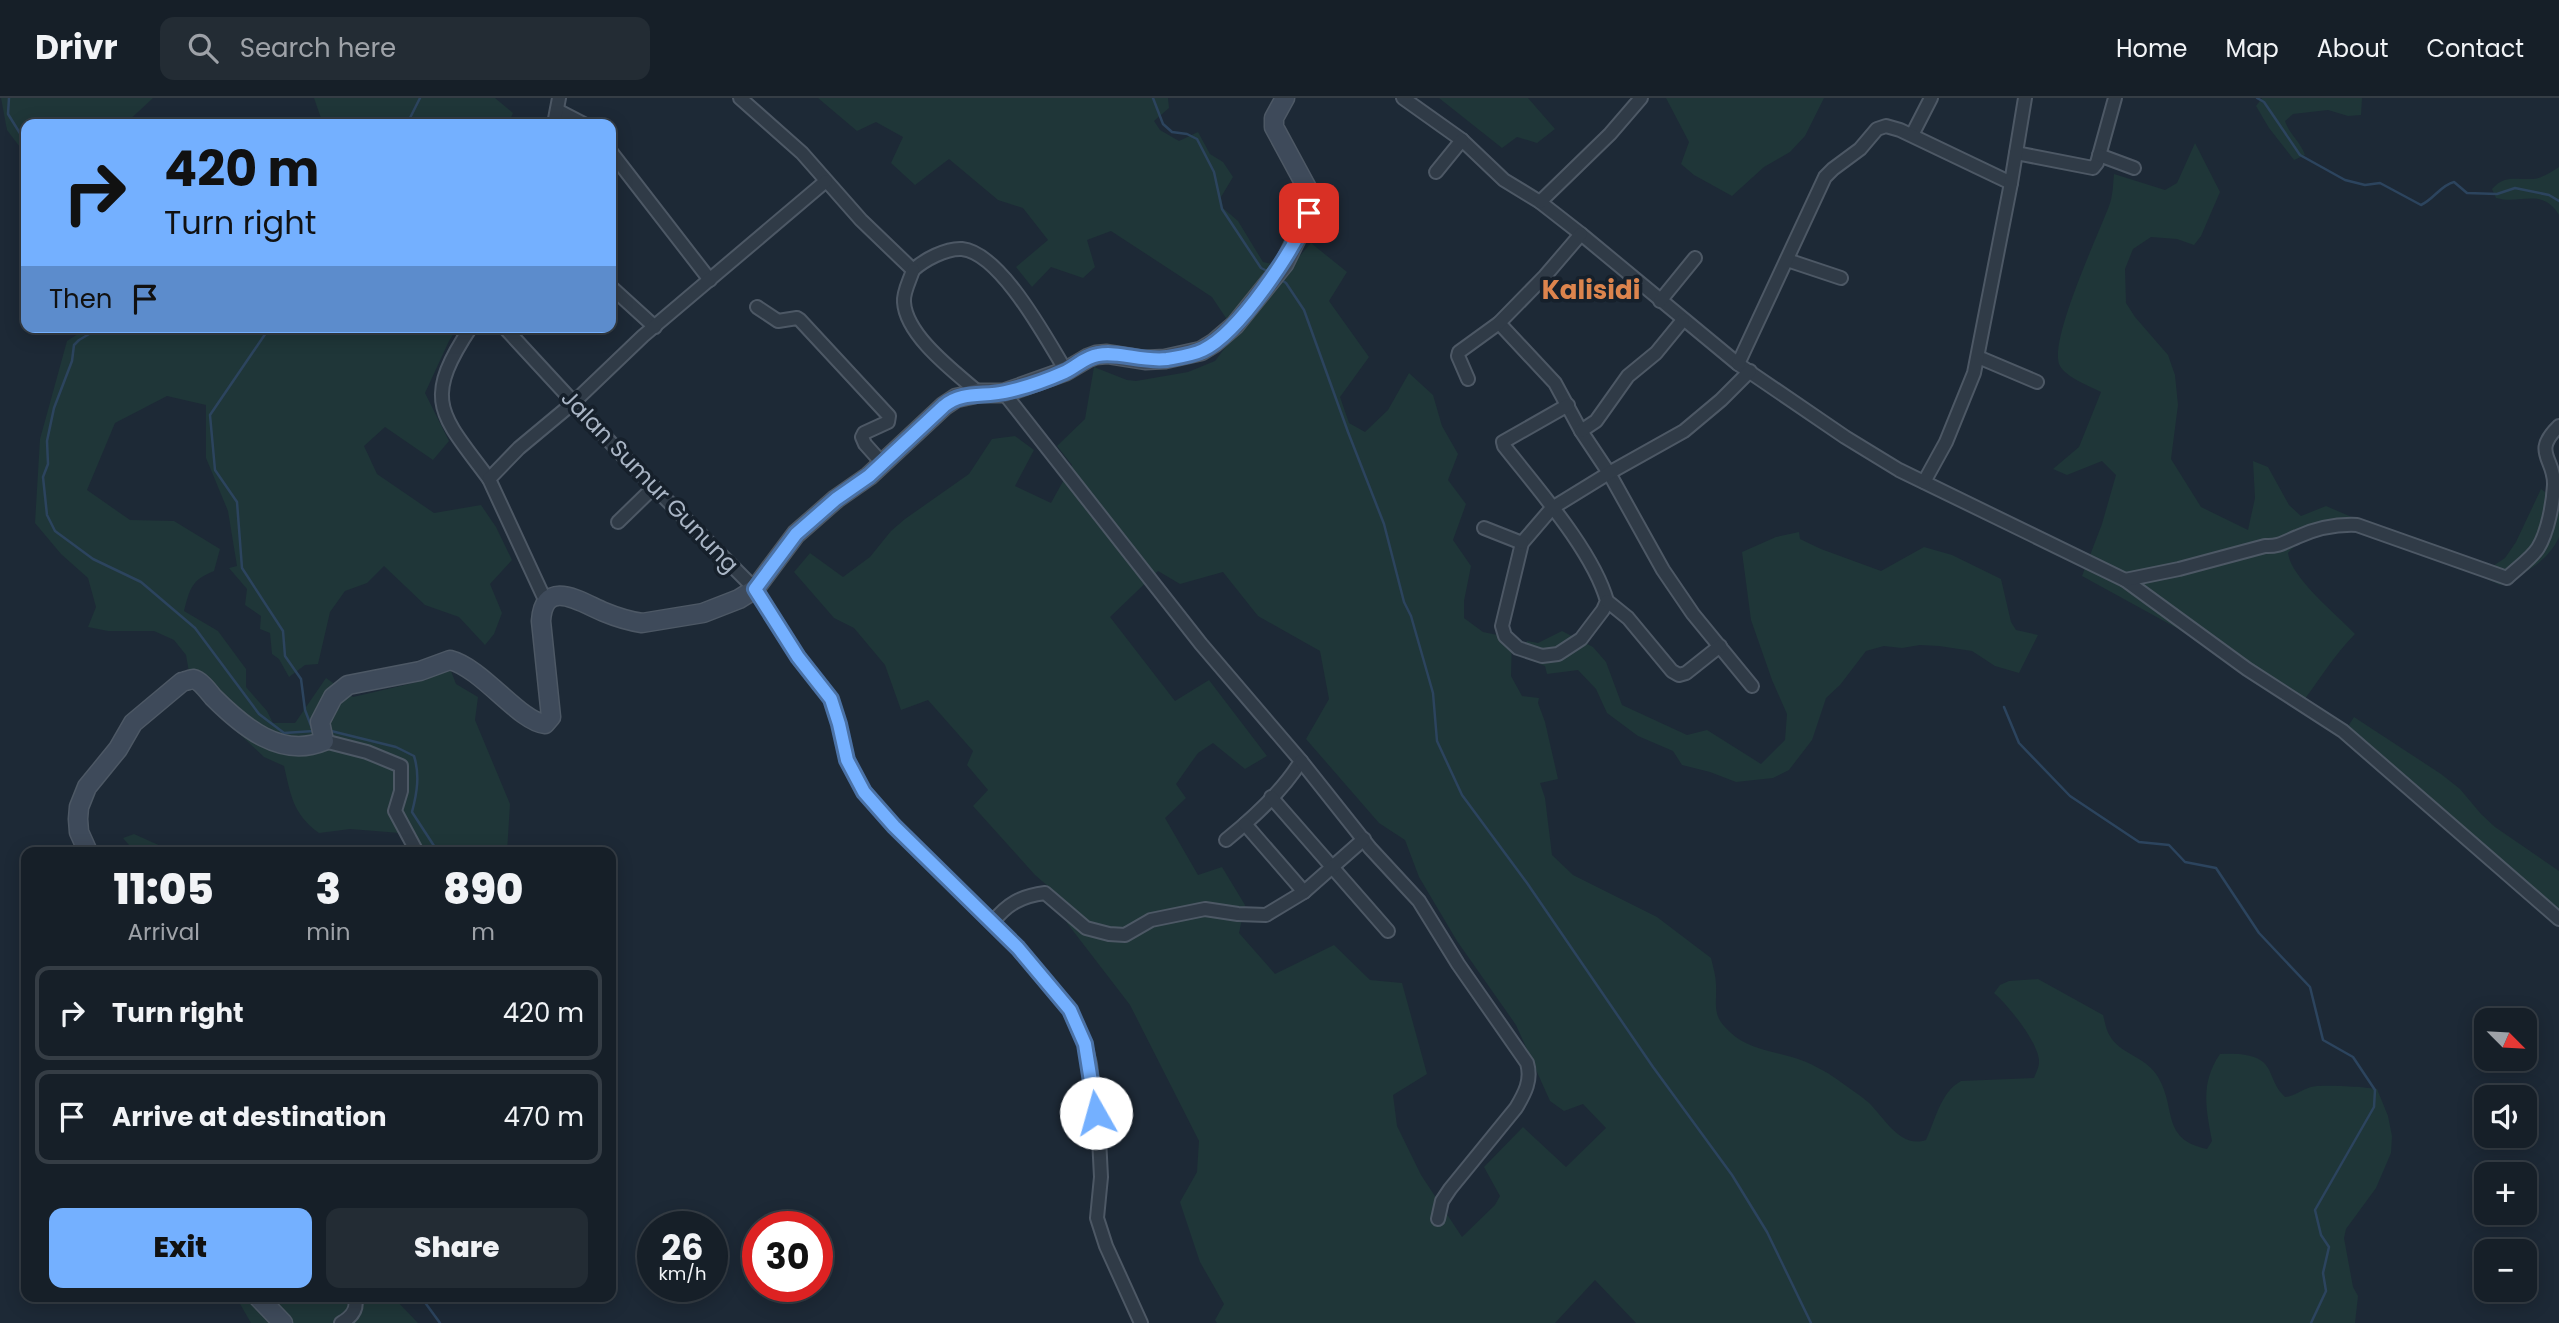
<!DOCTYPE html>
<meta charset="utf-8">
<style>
body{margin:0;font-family:Poppins,sans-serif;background:#232c34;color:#f1f3f6;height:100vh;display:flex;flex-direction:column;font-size:26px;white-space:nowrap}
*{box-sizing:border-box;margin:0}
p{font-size:23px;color:#9ea2a8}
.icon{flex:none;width:38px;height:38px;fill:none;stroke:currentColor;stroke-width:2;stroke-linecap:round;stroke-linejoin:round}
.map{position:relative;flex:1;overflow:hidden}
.details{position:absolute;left:21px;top:749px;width:595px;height:455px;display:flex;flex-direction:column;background:#161f28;border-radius:14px;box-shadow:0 4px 18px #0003,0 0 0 2px #353d45}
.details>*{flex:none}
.guide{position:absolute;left:21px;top:21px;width:595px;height:214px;border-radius:14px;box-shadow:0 4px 18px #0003,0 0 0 2px #353d45;background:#74b0ff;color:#111;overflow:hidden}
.needle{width:46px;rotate:114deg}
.buttons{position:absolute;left:2474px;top:910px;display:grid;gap:14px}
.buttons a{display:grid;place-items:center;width:63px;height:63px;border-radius:14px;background:#161f28;box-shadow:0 4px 18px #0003,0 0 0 2px #353d45;font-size:35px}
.speed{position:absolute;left:637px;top:1113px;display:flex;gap:14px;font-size:35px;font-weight:700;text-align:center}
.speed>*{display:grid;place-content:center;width:91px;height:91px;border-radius:50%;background:#161f28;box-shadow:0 4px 18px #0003,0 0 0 2px #353d45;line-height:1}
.speed small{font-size:18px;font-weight:400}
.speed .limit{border:10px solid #d22;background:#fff;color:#111}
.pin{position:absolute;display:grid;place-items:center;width:60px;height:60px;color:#fff;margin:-30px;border-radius:14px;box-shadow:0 4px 10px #0006}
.me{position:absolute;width:77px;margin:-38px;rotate:353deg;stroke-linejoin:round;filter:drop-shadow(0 0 5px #0008)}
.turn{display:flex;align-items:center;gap:24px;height:147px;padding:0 28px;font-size:32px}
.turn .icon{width:91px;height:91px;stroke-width:2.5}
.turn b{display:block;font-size:49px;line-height:60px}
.then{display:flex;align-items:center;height:66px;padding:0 28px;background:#0003;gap:14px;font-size:26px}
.eta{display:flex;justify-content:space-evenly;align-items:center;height:119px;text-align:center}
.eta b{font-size:42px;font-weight:800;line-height:49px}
.action{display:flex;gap:14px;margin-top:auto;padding:14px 28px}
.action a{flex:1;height:80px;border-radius:14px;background:#74b0ff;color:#111;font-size:28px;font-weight:800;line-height:80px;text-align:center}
.action a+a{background:#232c34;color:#f1f3f6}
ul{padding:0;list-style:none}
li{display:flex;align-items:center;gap:21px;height:94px;margin:0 14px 10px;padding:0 14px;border:4px solid #353d45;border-radius:14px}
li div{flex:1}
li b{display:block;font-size:26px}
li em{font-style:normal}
header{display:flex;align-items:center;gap:42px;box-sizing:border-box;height:98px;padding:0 35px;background:#161f28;border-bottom:2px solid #353d45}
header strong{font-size:33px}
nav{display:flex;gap:38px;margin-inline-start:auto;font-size:24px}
.search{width:490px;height:63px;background:#232c34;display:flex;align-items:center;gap:18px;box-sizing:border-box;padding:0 24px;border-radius:14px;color:#9ea2a8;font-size:26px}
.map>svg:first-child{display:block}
.green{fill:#1f3638;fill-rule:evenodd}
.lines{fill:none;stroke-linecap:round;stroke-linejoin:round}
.stream{stroke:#2c445e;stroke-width:2.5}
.street-casing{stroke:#4d5865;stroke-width:16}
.secondary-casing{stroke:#4d5865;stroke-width:21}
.street{stroke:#303b47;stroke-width:12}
.secondary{stroke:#3e4a5a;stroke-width:18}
.route-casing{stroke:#4b72a6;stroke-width:18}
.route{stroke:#74b0ff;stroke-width:12}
.labels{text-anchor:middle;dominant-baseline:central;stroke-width:7;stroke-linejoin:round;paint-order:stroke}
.street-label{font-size:23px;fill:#a9b5c5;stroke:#16202b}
.quarter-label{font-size:26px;font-weight:bold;fill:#dc844d;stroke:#16202b}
</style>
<header>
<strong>Drivr</strong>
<div class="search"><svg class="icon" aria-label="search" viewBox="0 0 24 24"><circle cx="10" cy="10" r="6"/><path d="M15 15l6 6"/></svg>Search here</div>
<nav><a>Home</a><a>Map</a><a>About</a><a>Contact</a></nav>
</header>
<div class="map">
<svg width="2559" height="1225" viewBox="0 0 2559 1225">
<rect width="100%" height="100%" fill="#1d2936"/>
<g class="green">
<path d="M 1,0 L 153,0 L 125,26 L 26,26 L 26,57 L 7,32 Z"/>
<path d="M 314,0 L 495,0 L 513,15 L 508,26 L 323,26 Z"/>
<path d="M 818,0 L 1168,0 L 1169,10 L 1154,23 L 1160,32 L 1179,43 L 1198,34 L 1210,56 L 1223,64 L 1233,79 L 1221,99 L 1223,110 L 1238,123 L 1263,164 L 1289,170 L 1311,145 L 1347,174 L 1329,203 L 1369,259 L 1340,299 L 1349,325 L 1365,334 L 1388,312 L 1409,275 L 1433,297 L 1442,328 L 1458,356 L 1448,382 L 1466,406 L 1453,442 L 1471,468 L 1464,503 L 1464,520 L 1483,534 L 1512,540 L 1511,578 L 1522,598 L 1539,600 L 1538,605 L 1545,624 L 1558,681 L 1540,685 L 1545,700 L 1552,757 L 1573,777 L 1657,819 L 1711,860 C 1713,869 1716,878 1716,887 C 1717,909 1711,917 1731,935 C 1746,950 1775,954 1795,960 C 1808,964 1826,973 1838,982 C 1847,989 1859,996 1868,1004 C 1884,1019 1900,1051 1926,1042 C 1936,1021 1940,995 1961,983 L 2034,980 C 2036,975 2039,969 2039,964 C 2040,946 2007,906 1994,895 L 2000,887 L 2009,883 L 2038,881 L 2103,917 C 2105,924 2106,932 2110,938 C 2119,955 2145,959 2156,976 C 2178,1008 2159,1041 2207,1051 L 2212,1043 C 2206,1011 2200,985 2220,956 C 2235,955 2260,955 2268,970 C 2274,981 2275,990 2285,999 C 2295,998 2301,992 2311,989 C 2321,986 2366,989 2377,991 L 2388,1018 L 2392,1038 L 2391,1055 L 2376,1090 L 2346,1131 L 2344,1140 L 2353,1189 L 2358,1198 L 2355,1225 L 1636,1225 L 1595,1182 L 1555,1225 L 1217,1225 L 1215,1222 L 1224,1206 L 1200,1164 L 1180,1104 L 1197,1074 L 1199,1043 L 1130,907 L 1067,825 L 1071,808 L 1035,777 L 973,708 L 988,692 L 967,667 L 973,653 L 928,602 L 901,612 L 885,567 L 854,530 L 834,520 L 794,474 L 810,455 L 843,479 L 870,459 L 891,433 L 905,421 L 969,376 L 992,341 L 1015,338 L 1034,352 L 1015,388 L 1051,405 L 1072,367 L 1057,348 L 1085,321 L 1094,269 L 1127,282 L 1136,283 L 1188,274 L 1215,263 L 1236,235 L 1212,199 L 1111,133 L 1087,142 L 1095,169 L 1083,180 L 1051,169 L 1032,189 L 1016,169 L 1048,142 L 1023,110 L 998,102 L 949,61 L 915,87 L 891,65 L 903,39 L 876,24 L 857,33 ZM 1158,473 L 1180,486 L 1223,474 L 1258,518 L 1320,553 L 1329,601 L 1306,641 L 1379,725 L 1405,742 L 1419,779 L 1457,843 L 1516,927 L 1550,1003 L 1564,1013 L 1583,1006 L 1606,1030 L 1566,1069 L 1523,1029 L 1484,1069 L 1500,1098 L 1495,1107 L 1462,1139 L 1421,1077 L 1397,1028 L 1393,997 L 1427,976 L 1402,885 L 1370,882 L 1334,847 L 1275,876 L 1239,835 L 1245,807 L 1222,769 L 1198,777 L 1165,720 L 1186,700 L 1176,686 L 1198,655 L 1213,645 L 1245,671 L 1267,658 L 1209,582 L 1175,603 L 1110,519 Z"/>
<path d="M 1439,0 L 1528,0 L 1555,31 L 1537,45 L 1517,39 L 1502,50 Z"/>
<path d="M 1666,0 L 1830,0 L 1824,0 L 1805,38 L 1790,54 L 1764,69 L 1732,98 L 1694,77 L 1681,66 L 1689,44 Z"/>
<path d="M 2262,0 L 2362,0 L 2361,17 L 2348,18 L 2328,12 L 2293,16 L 2285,23 C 2289,36 2300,43 2305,57 L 2294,62 L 2269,30 L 2256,8 Z"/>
<path d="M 2195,45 L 2220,94 L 2201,138 L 2194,147 L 2177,141 L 2151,139 L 2133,151 L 2125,171 L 2126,205 L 2135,219 L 2168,257 L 2175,277 L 2178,307 L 2171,361 L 2201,409 L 2248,432 L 2255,400 L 2253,363 L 2268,369 L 2289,407 L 2301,418 L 2326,408 L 2354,420 L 2359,432 C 2333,430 2306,435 2288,455 C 2291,480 2337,517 2355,536 C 2333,558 2318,584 2299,609 L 2204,545 L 2082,478 L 2102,426 L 2116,377 L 2102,363 L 2067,377 L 2053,371 L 2079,349 L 2101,294 C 2089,288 2066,279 2060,268 C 2047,246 2099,135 2109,108 C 2113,98 2113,86 2114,76 L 2165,92 L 2177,85 Z"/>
<path d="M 2559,69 L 2559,117 C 2542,89 2521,107 2496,100 L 2492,91 C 2505,76 2515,82 2533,81 C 2543,80 2551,74 2559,69 Z"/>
<path d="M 89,229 L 458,229 L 449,243 L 425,295 L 449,343 L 433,362 L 385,329 L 364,348 L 377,376 L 434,415 L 481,407 L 496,429 L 512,462 L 490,486 L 502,515 L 494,536 L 485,547 L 459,519 L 425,507 L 384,468 L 367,485 L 345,493 L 330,514 L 318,566 L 305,567 L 289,579 L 279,561 L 272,556 L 270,535 L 260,531 L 261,518 L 245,507 L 247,491 L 229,470 L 237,468 L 228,413 L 206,360 L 206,307 L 167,298 L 115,325 L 87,392 L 130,422 L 174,423 L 220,451 L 214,473 C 191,482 190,491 184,513 L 218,533 L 246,571 L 246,589 L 267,613 L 273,625 L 295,625 L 326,580 L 353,599 L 426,582 L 433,577 L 451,573 L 456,586 L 478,599 L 475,622 L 510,706 L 507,754 L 410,754 L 400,735 L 350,731 L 319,735 C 293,716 291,698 284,668 L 264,659 L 192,591 L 186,557 L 174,542 L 154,533 L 108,533 L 88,529 L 96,509 L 88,480 L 61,456 L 35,425 L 40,341 L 67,243 Z"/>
<path d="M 2541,391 L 2548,396 L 2554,410 L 2559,411 C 2559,418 2559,432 2559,439 C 2548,464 2523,476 2500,487 L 2487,481 L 2490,470 L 2505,460 L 2516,444 Z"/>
<path d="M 1799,434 L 1800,441 L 1821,451 L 1881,473 L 1924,449 L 1952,457 L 2001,481 L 2011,524 L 2016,532 L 2038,537 L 2019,575 L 1995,568 L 1972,553 L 1939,548 L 1920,547 L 1902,550 L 1884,548 L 1866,553 L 1840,587 L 1826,600 L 1812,642 L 1789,672 L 1773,680 L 1736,684 L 1710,674 L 1682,667 L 1673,653 L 1638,638 L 1607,615 L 1596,591 L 1578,572 L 1547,576 L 1545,568 L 1523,559 L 1527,543 L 1538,545 L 1562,533 L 1593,549 L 1606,564 L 1622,607 L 1687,637 L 1707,632 L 1761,666 L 1785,642 L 1787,616 L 1772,582 L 1751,522 L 1742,454 L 1776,439 Z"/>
<path d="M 2354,619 L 2441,676 L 2460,691 L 2481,716 L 2495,729 L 2559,773 L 2559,814 L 2340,641 Z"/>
<path d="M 134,736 L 174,754 L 135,754 L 123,740 Z"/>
<path d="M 236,1199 L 393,1199 L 418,1225 L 251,1225 Z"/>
</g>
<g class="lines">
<g class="stream">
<path d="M 9,0 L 8,16 L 26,45"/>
<path d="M 1153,0 L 1163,26 L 1172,34 L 1187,36 L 1197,41 L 1214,74 L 1222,111 L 1261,170 L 1269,174"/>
<path d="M 2257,0 L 2264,4 L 2300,57 L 2345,82 L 2365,87 L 2380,85 L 2421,107 C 2434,101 2441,87 2454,84 L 2467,95 L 2497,96 L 2515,90 L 2549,97 L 2559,103"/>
<path d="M 407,26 L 420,0"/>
<path d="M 1280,181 L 1286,185 L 1304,212 L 1348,334 L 1384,426 L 1404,504 L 1411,518 L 1433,595 L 1437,643 L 1462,697 L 1527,785 L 1653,969 L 1732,1077 L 1767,1134 L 1811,1225"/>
<path d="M 101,229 L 79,242 L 74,247 L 72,263 L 54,310 L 47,343 L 48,366 L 43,379 L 47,417 L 55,433 L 93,461 L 141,484 L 195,530 L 259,616 L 284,635 L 314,633"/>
<path d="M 270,229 L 210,317 L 215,372 L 237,404 L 242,470 L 283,533 L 285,558 L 301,581 L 305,612 L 313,633"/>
<path d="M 2004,609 L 2019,645 L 2070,698 L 2139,744 L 2169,747 L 2185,764 L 2216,770 L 2259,835 L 2310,889 L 2323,942 L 2353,959 L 2375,992 L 2374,1009 L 2315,1112 L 2321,1137 L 2329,1149 L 2323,1175 L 2326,1193 L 2311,1225"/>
<path d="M 327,632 L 396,649 L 414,658 C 420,677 417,695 412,714 L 438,754"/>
<path d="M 421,1199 L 440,1225"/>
</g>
<g class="street-casing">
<g id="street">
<path d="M 740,0 L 802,55 L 861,122 L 913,172 C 924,162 946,150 962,151 C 1001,155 1047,242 1066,273"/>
<path d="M 1403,0 L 1462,42 L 1504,82 L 1540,104 L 1581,136 L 1738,266 L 1845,339 L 1899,372 L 2125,482 L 2247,571 L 2343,633 L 2559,821"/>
<path d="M 557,12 L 584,26"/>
<path d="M 554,26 L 559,0"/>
<path d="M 1912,37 L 1931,0"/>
<path d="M 611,54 L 710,182"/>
<path d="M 2016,55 L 2093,70 L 2097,65 L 2115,0"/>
<path d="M 2099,57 L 2134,70"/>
<path d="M 1436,74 L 1462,42"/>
<path d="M 1540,104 L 1610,36 L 1641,0"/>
<path d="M 1787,162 L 1841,180"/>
<path d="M 913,172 C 910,182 903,194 904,204 C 906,238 955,274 979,295"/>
<path d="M 611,189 L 655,229"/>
<path d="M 1660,203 L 1695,160"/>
<path d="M 757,209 L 778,223 L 797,220 L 800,222 L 889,318 L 888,324 L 864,335 L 862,339 L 865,346 L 882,365"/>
<path d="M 1499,225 L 1555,285 L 1581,333 L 1609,375 L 1663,472 L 1693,516 L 1752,588"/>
<path d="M 471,229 C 421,304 441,316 489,381"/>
<path d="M 504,229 L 624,359 L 755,491 L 798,559 L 831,601 L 839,626 L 847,662 L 864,694 L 894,728 L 1018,851 L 1070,912 L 1085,946 L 1090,966 L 1099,1040 L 1101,1079 L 1097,1120 L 1106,1148 L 1141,1225"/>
<path d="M 1978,259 L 2037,284"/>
<path d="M 1738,266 L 1825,79 L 1833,71 L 1860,51 L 1877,31 L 1886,28 L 1900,32 L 2011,85"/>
<path d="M 1468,281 L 1458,258 L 1459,254 L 1499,225 L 1545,178 L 1581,136"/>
<path d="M 1004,295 L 1201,546 L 1301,663 C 1283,693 1253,720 1226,742"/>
<path d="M 1568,307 L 1503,344 L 1504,348 C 1537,390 1593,453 1607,503 L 1603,512 L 1581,541 L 1558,556 L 1542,558 L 1518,550 L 1505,538 L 1502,528 L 1522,445 L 1552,410 L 1609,375 L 1684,333 L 1721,302 L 1750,273"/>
<path d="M 1581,333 L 1596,323 L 1628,278 L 1656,255 L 1683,222"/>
<path d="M 1924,384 L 1946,344 L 1974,275 L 2011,85 L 2025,0"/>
<path d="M 618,424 L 654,389"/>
<path d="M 1484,430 L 1522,445"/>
<path d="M 2125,482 L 2179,471 L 2265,448 C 2278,449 2285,444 2297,439 C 2317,430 2335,426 2357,427 L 2507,480 C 2516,471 2531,461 2538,450 C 2548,434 2553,405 2554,387 C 2555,360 2531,355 2559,328"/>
<path d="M 1607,503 L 1628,520 L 1672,573 L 1679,577 L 1686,575 L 1720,548"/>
<path d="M 546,504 L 489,381 L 519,350 L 573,305 L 643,238 L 826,83"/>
<path d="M 324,643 L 367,654 L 401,668 L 401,693 L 395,713 L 417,754"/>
<path d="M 1301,663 L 1370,750 L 1419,803 L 1458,866 L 1527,965 C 1532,982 1525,995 1516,1010 L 1450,1091 L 1442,1103 L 1438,1121"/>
<path d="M 1271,699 L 1388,833"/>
<path d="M 1245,726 L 1304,794"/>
<path d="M 992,825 C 1007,806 1021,798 1045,795 L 1086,830 L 1109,836 L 1125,837 L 1151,822 L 1205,811 L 1238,816 L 1266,817 L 1304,794 L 1364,741"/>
<path d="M 341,1225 C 352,1219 358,1211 355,1199"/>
</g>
</g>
<g class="secondary-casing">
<g id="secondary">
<path d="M 88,754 L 79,734 L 78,721 L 79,709 L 87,689 L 118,651 L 133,625 L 182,584 C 183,584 192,581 193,581 C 200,582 209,594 213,599 C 243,629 281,661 324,643 L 320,624 L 333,599 L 348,587 L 420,573 L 450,562 C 482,570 520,624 545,626 L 551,619 L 541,523 C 544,478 582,505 604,514 C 616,519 629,523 642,525 L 703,515 L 739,501 L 755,491 L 796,436 L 836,401 L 869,378 L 944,308 L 956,300 L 979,295 L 1004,295 L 1066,273 L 1088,260 L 1096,257 L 1107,256 L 1145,262 L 1165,261 L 1201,253 L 1214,245 L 1235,227 L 1284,166 L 1311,111 L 1307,90 L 1274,29 L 1274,20 L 1285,0"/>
<path d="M 258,1199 L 283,1225"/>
</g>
</g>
<use href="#street" class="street"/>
<use href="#secondary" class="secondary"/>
</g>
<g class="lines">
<g class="route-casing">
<path id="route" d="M 1096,1015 L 1085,946 L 1070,912 L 1018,850 L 894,728 L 864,694 L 847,662 L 839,626 L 831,601 L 798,559 L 755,491 L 796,436 L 836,401 L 869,378 L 944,308 C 962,293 983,299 1005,294 C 1024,290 1047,282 1065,274 C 1077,268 1085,259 1098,257 C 1119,253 1142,264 1167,261 C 1178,259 1193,257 1203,252 C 1240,234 1293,153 1309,115"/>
</g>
<use href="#route" class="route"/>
</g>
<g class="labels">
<g class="street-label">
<text transform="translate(650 383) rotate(46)">Jalan Sumur Gunung</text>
</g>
<g class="quarter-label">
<text x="1591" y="192">Kalisidi</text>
</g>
</g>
</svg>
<div class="buttons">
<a><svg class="needle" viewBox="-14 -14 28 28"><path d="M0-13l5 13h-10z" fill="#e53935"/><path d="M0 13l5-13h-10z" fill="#9ea2a8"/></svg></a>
<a><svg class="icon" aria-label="sound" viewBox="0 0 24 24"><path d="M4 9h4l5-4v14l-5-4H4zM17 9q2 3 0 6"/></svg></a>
<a>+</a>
<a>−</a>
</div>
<div class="speed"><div>26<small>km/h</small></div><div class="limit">30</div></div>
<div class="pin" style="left:1309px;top:115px;background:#d93025"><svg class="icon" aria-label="arrive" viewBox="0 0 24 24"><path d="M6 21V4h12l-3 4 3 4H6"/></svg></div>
<svg class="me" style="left:1096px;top:1015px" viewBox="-20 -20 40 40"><circle r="19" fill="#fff"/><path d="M0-13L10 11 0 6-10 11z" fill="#74b0ff"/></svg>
<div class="guide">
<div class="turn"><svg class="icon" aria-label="right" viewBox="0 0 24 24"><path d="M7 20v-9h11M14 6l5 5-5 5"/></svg><div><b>420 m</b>Turn right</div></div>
<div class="then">Then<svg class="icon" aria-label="arrive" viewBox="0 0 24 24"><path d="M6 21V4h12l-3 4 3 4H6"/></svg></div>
</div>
<section class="details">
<div class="eta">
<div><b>11:05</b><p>Arrival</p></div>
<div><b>3</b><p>min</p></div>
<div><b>890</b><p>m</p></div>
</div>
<ul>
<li><svg class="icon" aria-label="right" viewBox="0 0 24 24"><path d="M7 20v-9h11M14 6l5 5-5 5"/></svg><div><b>Turn right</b></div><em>420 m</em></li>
<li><svg class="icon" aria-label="arrive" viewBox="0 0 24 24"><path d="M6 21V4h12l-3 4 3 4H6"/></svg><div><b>Arrive at destination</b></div><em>470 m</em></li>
</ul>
<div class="action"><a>Exit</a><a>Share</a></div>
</section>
</div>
